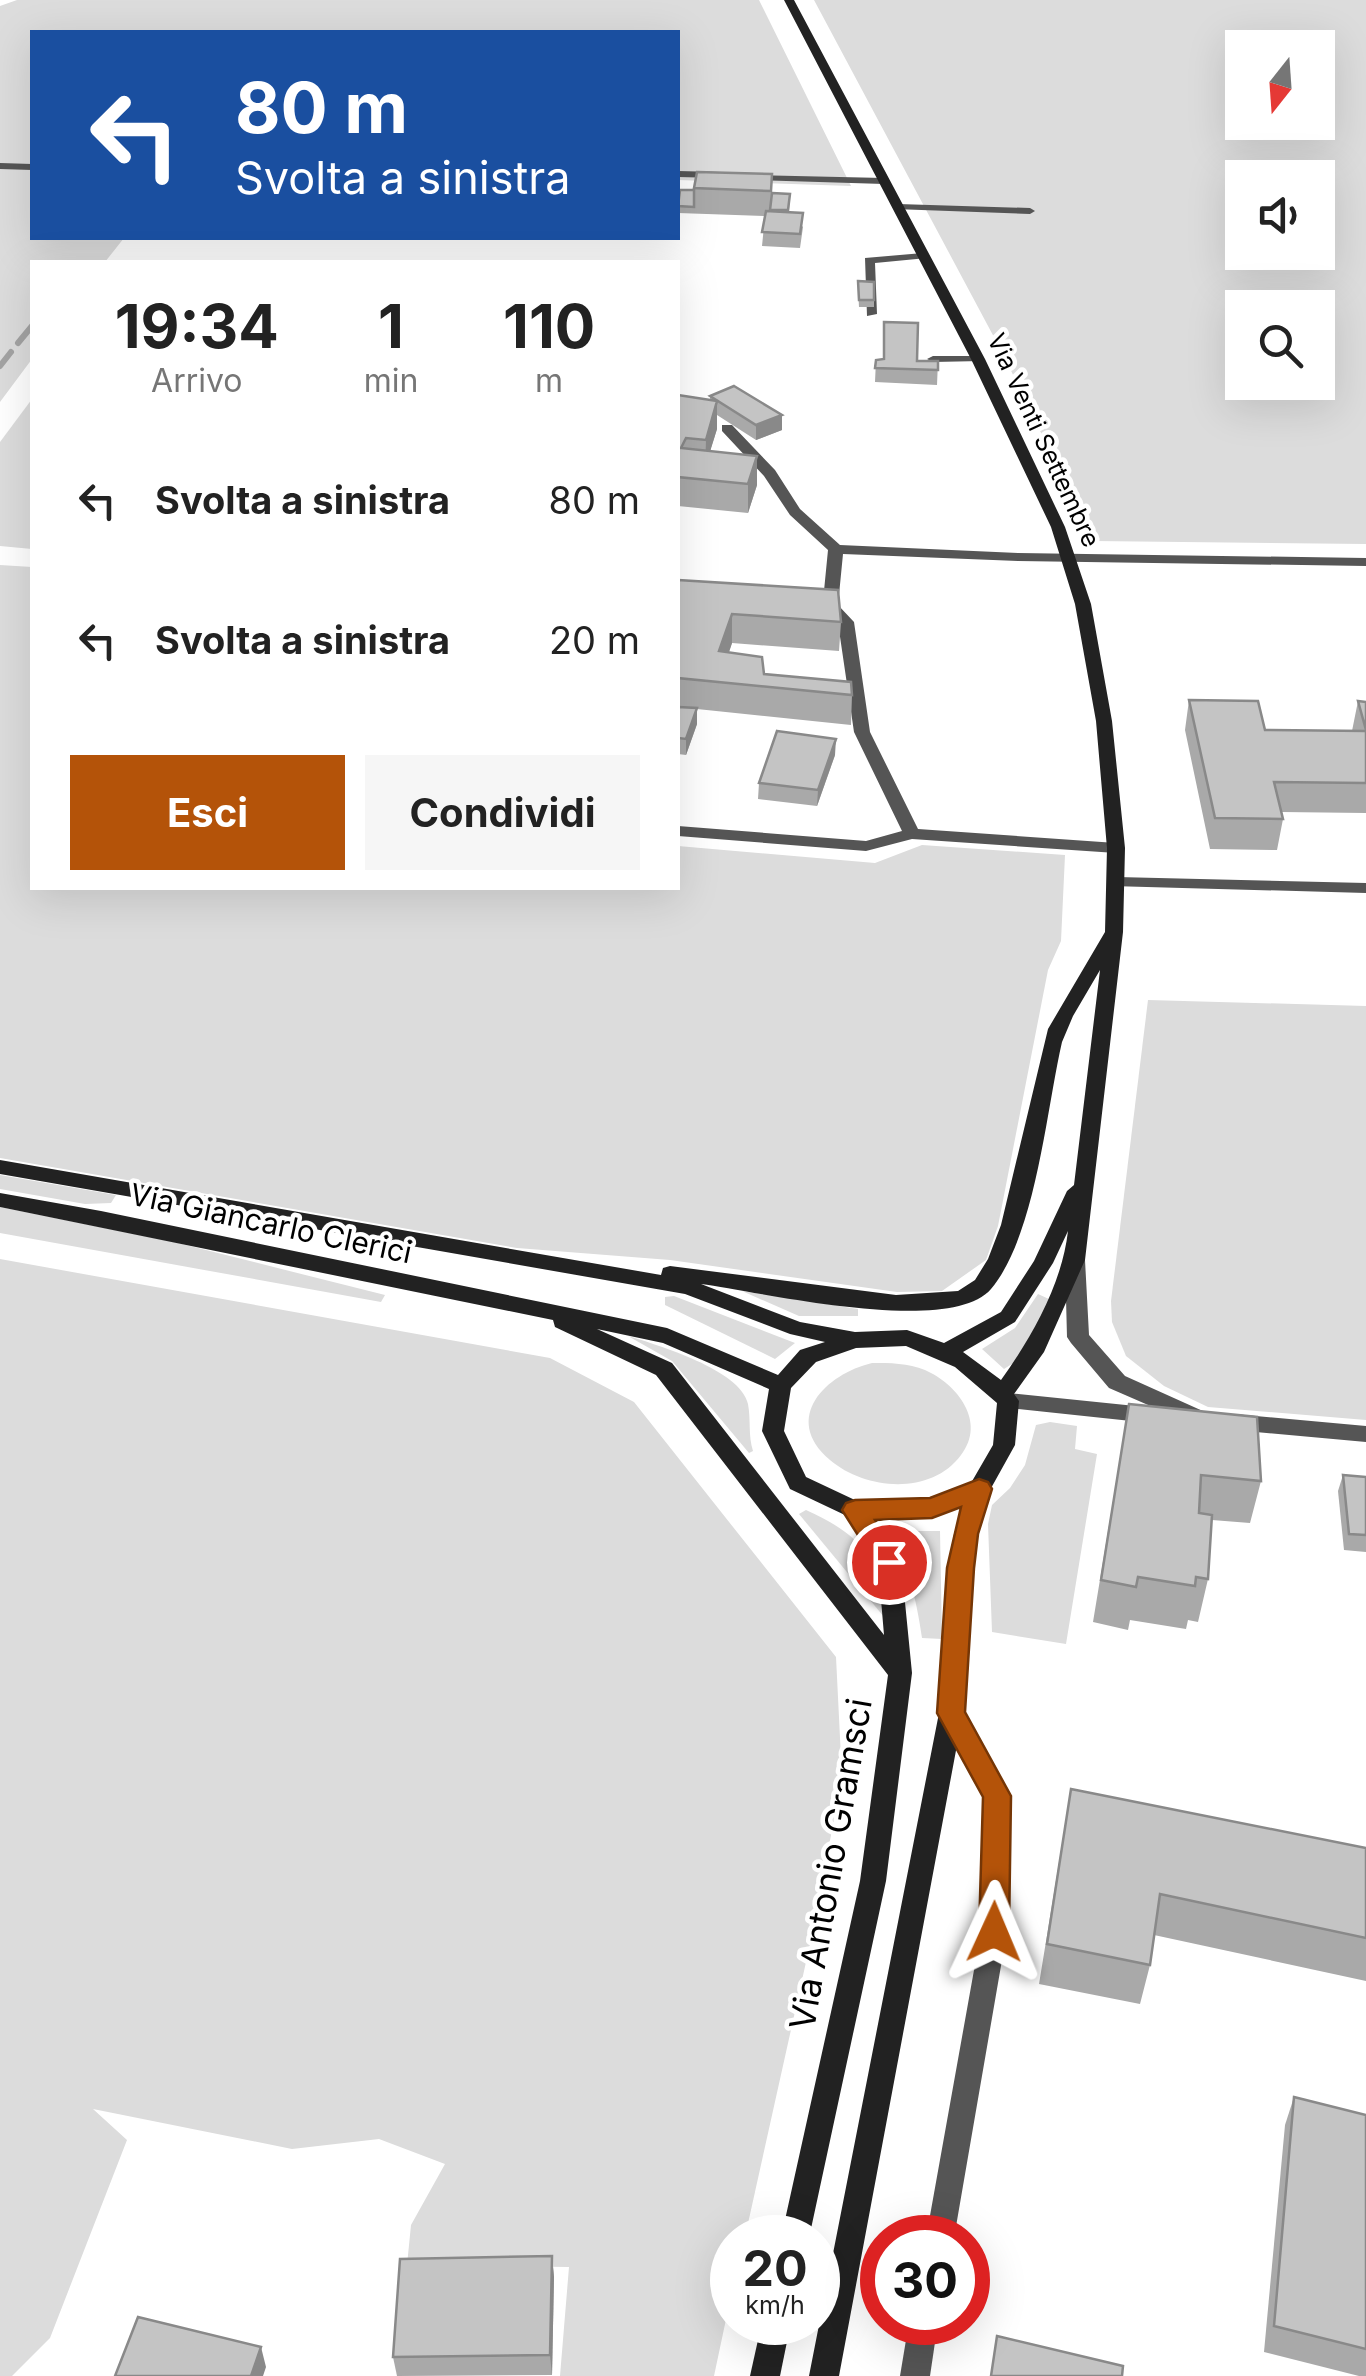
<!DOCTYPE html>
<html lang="it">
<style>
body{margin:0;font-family:Inter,sans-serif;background:#f6f6f6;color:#222;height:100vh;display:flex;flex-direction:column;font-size:38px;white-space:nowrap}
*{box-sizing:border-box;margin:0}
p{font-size:32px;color:#767676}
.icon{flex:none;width:55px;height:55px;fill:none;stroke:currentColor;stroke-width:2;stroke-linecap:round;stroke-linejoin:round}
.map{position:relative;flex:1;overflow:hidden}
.drawer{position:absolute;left:30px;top:260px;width:650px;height:630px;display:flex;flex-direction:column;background:#fff;border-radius:0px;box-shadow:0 10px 40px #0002}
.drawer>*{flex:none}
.guide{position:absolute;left:30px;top:30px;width:650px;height:210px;border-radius:0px;box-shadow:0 10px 40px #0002;background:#1a4fa0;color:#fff;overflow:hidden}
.needle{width:65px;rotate:197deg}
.fabs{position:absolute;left:1225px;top:30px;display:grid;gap:20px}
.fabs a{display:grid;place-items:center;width:110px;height:110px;border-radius:0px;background:#fff;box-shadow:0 10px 40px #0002;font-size:50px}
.speed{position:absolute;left:710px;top:2215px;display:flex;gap:20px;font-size:50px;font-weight:700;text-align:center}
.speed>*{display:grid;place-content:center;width:130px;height:130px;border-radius:50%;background:#fff;box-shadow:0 10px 40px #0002;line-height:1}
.speed small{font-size:25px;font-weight:400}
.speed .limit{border:15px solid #d22;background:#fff;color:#111}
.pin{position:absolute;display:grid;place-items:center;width:85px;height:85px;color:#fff;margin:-42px;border:5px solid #fff;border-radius:50%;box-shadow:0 2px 10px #0007}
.me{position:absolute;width:110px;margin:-55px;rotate:1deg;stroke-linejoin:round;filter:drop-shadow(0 0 8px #0008)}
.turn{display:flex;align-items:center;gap:35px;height:210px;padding:0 40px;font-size:45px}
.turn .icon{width:130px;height:130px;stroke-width:2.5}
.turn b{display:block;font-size:70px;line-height:85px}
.eta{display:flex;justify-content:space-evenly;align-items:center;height:170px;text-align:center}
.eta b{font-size:60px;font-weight:700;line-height:70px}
.primary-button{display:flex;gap:20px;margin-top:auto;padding:20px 40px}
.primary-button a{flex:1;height:115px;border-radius:0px;background:#b45309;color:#fff;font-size:40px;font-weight:700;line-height:115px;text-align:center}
.primary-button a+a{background:#f6f6f6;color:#222}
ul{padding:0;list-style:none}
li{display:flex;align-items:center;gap:30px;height:140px;padding:0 40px}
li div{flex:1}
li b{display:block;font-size:38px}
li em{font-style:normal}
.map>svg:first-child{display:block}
.green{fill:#dcdcdc;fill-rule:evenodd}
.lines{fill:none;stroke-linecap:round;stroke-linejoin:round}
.stream{stroke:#a3a3a3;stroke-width:6}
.lane{fill:#555;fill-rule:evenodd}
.street{fill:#555;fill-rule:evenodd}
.secondary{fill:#222;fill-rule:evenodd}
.wall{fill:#a9a9a9}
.shaded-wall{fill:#898989}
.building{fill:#c4c4c4;stroke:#898989;stroke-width:2.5}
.route{fill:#b45309;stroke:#753606;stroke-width:2.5}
.labels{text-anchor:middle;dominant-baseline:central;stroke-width:9;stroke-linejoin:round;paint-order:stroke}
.far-street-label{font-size:25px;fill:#000;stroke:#fff}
.street-label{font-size:30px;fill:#000;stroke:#fff}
.near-street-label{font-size:35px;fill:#000;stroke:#fff}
</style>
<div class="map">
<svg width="1366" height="2376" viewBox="0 0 1366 2376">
<rect width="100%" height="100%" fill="#fff"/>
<g class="green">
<path d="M 17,0 L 759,0 L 851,186 L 678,180 L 678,32 L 32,32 L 32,238 L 124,238 L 105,262 L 32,262 L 32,359 L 0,402 L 0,6 Z"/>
<path d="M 814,0 L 1366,0 L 1366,544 L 1093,541 L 1003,354 ZM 1242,48 L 1318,48 L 1318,122 L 1242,122 ZM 1242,178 L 1318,178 L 1318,252 L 1242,252 ZM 1242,308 L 1318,308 L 1318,382 L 1242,382 Z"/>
<path d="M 32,399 L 32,549 L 0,546 L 0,442 Z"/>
<path d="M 0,565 L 32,567 L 32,888 L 678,888 L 678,846 L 875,863 L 922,845 L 1065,855 L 1061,941 L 1048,970 L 998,1226 L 986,1260 L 942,1291 L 897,1292 L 670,1260 L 517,1248 L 0,1158 Z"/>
<path d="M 1148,1000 L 1366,1006 L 1366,1420 L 1208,1407 L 1164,1386 L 1126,1356 L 1112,1322 L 1111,1301 Z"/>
<path d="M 0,1175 L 116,1195 L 111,1203 L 85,1204 L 0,1189 Z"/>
<path d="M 0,1207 L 174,1242 L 385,1295 L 381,1302 L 0,1233 Z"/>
<path d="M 0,1259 L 550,1358 L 634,1402 L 836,1657 L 842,1778 L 810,1944 L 745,2237 L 732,2238 L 732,2291 L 714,2376 L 560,2376 L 569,2267 L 407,2265 L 411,2225 L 445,2164 L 379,2139 L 292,2149 L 93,2109 L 127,2140 L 50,2338 L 12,2376 L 0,2376 Z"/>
<path d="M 742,1291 L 858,1309 L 858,1316 L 799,1316 Z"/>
<path d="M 1038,1294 L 1051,1300 L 1015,1362 L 1004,1369 L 982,1349 L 1015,1328 Z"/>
<path d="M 674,1296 L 795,1343 L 775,1359 L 665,1305 L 665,1297 Z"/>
<path d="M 628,1336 C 658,1345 741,1370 748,1404 C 751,1420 748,1435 753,1451 L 749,1453 L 672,1361 Z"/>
<path d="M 872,1363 C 890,1363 908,1363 925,1370 C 957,1384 987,1422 961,1455 C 931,1496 865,1490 830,1460 C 781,1418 826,1374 872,1363 Z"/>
<path d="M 1050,1422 L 1077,1426 L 1075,1449 L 1097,1454 L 1066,1644 L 992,1632 L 988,1524 L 992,1505 L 1010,1488 L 1025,1465 L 1036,1425 Z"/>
<path d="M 806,1510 C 864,1536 880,1560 889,1623 L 799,1514 Z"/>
<path d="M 885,1531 L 940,1531 L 942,1639 L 922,1638 C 916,1597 909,1566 885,1531 Z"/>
</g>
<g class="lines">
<g class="stream">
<path d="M 18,343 L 32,326"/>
<path d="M 0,366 L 11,352"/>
</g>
<g class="lane">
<path d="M 0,163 L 32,164 L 32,170 L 0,169 Z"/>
<path d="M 678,171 L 719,172 L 724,175 L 719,178 L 678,177 Z"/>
<path d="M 746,175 L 884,178 L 889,181 L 884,184 L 750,180 L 745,177 Z"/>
<path d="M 898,204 L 1030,208 L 1035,211 L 1030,214 L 894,209 L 894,205 Z"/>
<path d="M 923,253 L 928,256 L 927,258 L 875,263 L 877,314 L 867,316 L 865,258 Z"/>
<path d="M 978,356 L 982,357 L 982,361 L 933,362 L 927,359 L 933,356 Z"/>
</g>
<g class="street">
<path d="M 722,425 L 732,425 L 775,470 L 800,509 L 840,545 L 1018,553 L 1366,558 L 1366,566 L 1018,561 L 843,554 L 838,605 L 854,622 L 870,732 L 918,829 L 1116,843 L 1125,848 L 1116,853 L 912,839 L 866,851 L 678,836 L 678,826 L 866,841 L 902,831 L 854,732 L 838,623 L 825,610 L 812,605 L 823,601 L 828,550 L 790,515 L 764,476 L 722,431 Z"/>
<path d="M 1117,877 L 1366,883 L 1366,893 L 1111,886 L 1108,882 Z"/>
<path d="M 1075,1253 L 1085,1260 L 1089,1335 L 1125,1376 L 1205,1412 L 1208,1418 L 1205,1424 L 1197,1426 L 1158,1410 L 1161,1415 L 1158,1421 L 1150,1423 L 1000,1407 L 997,1401 L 1000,1395 L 1008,1393 L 1155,1408 L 1109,1388 L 1071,1343 L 1067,1337 L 1065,1260 Z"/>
<path d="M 1234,1414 L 1366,1426 L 1366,1442 L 1234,1430 L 1226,1428 L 1223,1422 L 1226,1416 Z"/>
<path d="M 951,1703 L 960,1706 L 1009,1796 L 1007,1931 L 954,2238 L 926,2238 L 981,1931 L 985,1797 L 939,1713 L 942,1706 Z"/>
<path d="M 909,2322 L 938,2322 L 930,2376 L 900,2376 Z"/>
</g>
<g class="secondary">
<path d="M 784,0 L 794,0 L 985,359 L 1065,527 L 1091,604 L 1112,721 L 1125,848 L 1123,932 L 1085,1260 L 1044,1352 L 1014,1394 L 1019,1401 L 1015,1445 L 990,1490 L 976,1534 L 963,1713 L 839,2376 L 809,2376 L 939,1713 L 948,1568 L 954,1534 L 963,1505 L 932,1517 L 873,1518 L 901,1562 L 912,1673 L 886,1881 L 809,2238 L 781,2238 L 860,1881 L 888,1675 L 656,1375 L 555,1327 L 553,1320 L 0,1207 L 0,1193 L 101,1211 L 667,1328 L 778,1375 L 800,1350 L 825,1342 L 790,1334 L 685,1294 L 0,1174 L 0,1160 L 661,1275 L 663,1268 L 670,1266 L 896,1295 L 958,1291 L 975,1280 L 988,1259 L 1001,1225 L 1048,1029 L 1105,932 L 1107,848 L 1096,721 L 1075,604 L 1051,527 L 971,359 ZM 1100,970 L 1074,1185 L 1067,1191 L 1034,1261 L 1001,1312 L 944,1343 L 907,1330 L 855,1332 L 800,1322 L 701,1284 C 761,1292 950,1337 991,1289 C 1036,1235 1046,1111 1062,1042 L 1073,1016 ZM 1068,1231 C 1062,1284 1032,1337 1001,1380 L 963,1352 L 1015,1322 L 1053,1263 ZM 597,1329 L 663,1343 L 769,1389 L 762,1431 L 790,1489 L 847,1516 L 878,1564 L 884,1635 L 672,1363 ZM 906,1346 L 955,1367 L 997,1403 L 993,1445 L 971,1483 L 930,1499 L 857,1501 L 806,1477 L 784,1431 L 791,1388 L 816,1362 L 856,1348 Z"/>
<path d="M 762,2322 L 791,2322 L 780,2376 L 750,2376 Z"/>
</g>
</g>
<g class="wall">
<path d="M 697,172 L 772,174 L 772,193 L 790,194 L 789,212 L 803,227 L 800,248 L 762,246 L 765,216 L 678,213 L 678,202 L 694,191 Z"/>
<path d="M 874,282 L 874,307 L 859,307 L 858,288 Z"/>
<path d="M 884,322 L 917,361 L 938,361 L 937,385 L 875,382 L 876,360 L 883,360 Z"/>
<path d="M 678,395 L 710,400 L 710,396 L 782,430 L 756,440 L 717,415 L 717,429 L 710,451 L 757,456 L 757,485 L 748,513 L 678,506 Z"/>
<path d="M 678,580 L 841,622 L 839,651 L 732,643 L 729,652 L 764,674 L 852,695 L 851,725 L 697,709 L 697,724 L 686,755 L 678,754 Z"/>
<path d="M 1189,700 L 1265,730 L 1352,731 L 1358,701 L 1366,702 L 1366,813 L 1281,812 L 1283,819 L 1277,850 L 1210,849 L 1185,730 Z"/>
<path d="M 835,755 L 817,806 L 758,799 L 759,783 Z"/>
<path d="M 1129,1404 L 1261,1481 L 1250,1523 L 1212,1520 L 1208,1579 L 1198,1622 L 1188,1620 L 1186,1629 L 1130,1620 L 1128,1630 L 1093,1622 Z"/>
<path d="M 1343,1475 L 1366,1477 L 1366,1552 L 1344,1550 L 1338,1491 Z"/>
<path d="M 1071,1789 L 1366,1848 L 1366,1981 L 1154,1935 L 1150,1965 L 1140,2004 L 1039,1984 Z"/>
<path d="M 1294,2097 L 1366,2115 L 1366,2376 L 1359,2376 L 1264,2352 L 1285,2125 Z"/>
<path d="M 552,2256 L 554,2277 L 552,2375 L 397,2376 L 393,2357 Z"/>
</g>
<g class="shaded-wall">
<path d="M 717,401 L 717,429 L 705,468 L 706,440 Z"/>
<path d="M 782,415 L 782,430 L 756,440 L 756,425 Z"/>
<path d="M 757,456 L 757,485 L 748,513 L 748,484 Z"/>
<path d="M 732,614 L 732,643 L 719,681 L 719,651 Z"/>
<path d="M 697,708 L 697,724 L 686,755 L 686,739 Z"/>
<path d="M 836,739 L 835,755 L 817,806 L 818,790 Z"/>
<path d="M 552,2256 L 554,2277 L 552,2375 L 550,2355 Z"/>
<path d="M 261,2347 L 266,2367 L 263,2376 L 251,2376 Z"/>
</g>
<g class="building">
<path d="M 697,172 L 772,174 L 771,191 L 694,188 Z"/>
<path d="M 680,190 L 694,190 L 694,207 L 678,206 Z"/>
<path d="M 772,193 L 790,194 L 788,210 L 770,210 Z"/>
<path d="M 766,211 L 803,213 L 800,234 L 762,232 Z"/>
<path d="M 858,281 L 874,282 L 874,300 L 859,300 Z"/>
<path d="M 884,322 L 918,323 L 917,361 L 938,361 L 938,370 L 875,368 L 876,360 L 884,359 Z"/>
<path d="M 734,386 L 782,415 L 756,425 L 710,396 Z"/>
<path d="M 678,395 L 717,401 L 706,440 L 686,438 L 681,448 L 757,456 L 748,484 L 678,477 Z"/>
<path d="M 678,580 L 838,590 L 841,622 L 732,614 L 719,651 L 762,657 L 764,674 L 851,682 L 852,695 L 678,678 Z"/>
<path d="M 1189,700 L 1258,701 L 1265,730 L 1366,731 L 1366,783 L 1274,782 L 1283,819 L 1215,818 Z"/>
<path d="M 1358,701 L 1366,702 L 1366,730 Z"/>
<path d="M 678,707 L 697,708 L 686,739 L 678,738 Z"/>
<path d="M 777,731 L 836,739 L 818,790 L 759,783 Z"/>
<path d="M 1129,1404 L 1257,1417 L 1261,1481 L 1201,1475 L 1199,1513 L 1212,1515 L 1208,1579 L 1196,1577 L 1195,1586 L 1138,1577 L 1136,1587 L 1101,1580 Z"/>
<path d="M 1343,1475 L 1366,1477 L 1366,1535 L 1349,1534 Z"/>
<path d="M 1071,1789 L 1366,1848 L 1366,1938 L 1160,1894 L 1150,1965 L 1047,1944 Z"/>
<path d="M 1294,2097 L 1366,2115 L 1366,2349 L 1274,2326 Z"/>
<path d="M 552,2256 L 550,2355 L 393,2357 L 400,2259 Z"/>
<path d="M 138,2317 L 261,2347 L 251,2376 L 115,2376 Z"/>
<path d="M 997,2336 L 1123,2366 L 1122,2376 L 991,2376 Z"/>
</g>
<path class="route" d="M 979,1479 L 988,1482 L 992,1489 L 978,1534 L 974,1568 L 965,1712 L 1011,1796 L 1009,1932 L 1004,1941 L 994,1945 L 984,1941 L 979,1932 L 983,1797 L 937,1713 L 947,1568 L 961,1507 L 932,1518 L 875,1520 L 902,1562 L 898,1570 L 889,1573 L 880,1570 L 842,1510 L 846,1503 L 855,1500 L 930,1498 Z"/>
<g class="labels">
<g class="far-street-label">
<text transform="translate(1044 440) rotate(65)">Via Venti Settembre</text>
</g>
<g class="street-label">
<text transform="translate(271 1223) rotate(12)">Via Giancarlo Clerici</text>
</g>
<g class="near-street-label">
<text transform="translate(830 1864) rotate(-80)">Via Antonio Gramsci</text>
</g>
</g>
</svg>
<div class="fabs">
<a><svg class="needle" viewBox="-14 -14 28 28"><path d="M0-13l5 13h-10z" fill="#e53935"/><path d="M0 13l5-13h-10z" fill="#767676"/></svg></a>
<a><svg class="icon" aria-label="sound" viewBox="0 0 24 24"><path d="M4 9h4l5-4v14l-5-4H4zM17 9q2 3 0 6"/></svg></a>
<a><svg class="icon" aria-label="search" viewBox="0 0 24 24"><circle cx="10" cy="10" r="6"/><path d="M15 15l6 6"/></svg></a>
</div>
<div class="speed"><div>20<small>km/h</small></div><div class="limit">30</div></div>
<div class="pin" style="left:889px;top:1562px;background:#d93025"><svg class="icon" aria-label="arrive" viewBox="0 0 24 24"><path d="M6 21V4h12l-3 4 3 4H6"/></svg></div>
<svg class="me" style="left:994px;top:1932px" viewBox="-20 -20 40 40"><path d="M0-17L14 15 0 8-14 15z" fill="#b45309" stroke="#fff" stroke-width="4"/></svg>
<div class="guide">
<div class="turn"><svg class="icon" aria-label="left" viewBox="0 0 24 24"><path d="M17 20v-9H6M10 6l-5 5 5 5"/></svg><div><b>80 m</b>Svolta a sinistra</div></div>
</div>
<section class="drawer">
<div class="eta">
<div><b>19:34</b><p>Arrivo</p></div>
<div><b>1</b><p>min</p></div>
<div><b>110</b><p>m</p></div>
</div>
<ul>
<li><svg class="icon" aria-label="left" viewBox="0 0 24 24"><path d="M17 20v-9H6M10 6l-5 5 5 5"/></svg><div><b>Svolta a sinistra</b></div><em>80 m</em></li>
<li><svg class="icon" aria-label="left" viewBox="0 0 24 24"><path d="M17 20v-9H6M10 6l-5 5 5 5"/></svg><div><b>Svolta a sinistra</b></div><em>20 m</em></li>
</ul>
<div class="primary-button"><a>Esci</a><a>Condividi</a></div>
</section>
</div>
